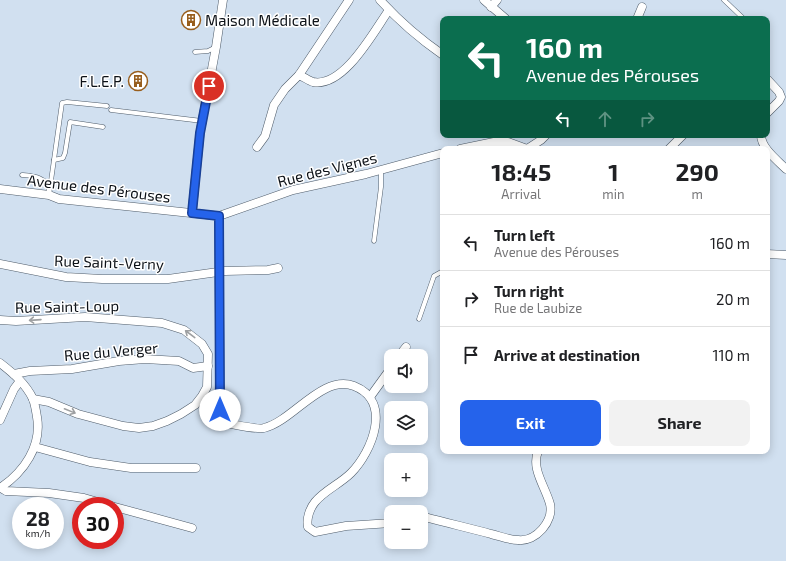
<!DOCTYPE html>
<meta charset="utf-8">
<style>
body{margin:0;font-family:"Exo 2",sans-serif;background:#f2f2f2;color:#202124;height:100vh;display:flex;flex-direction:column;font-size:15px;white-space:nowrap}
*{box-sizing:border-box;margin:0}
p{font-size:13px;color:#757577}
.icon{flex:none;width:22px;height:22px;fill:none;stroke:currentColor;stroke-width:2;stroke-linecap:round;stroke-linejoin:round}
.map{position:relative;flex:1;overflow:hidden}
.drawer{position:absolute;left:440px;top:146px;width:330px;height:308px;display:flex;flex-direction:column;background:#fff;border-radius:8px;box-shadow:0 2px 10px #0003}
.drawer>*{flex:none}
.hud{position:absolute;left:440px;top:16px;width:330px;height:122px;border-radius:8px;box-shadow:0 2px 10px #0003;background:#0b6e4f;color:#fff;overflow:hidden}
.tools{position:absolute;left:384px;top:349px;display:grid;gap:8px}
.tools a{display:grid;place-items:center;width:44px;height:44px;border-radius:8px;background:#fff;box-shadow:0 2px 10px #0003;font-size:20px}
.speed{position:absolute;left:12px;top:497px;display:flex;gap:8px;font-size:20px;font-weight:700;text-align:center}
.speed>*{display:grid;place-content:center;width:52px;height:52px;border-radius:50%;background:#fff;box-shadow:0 2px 10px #0003;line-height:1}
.speed small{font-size:10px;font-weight:400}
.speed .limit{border:6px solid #d22;background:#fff;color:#111}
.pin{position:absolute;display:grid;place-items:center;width:34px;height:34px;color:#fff;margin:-17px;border:2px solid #fff;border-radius:50%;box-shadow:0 1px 4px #0007}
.me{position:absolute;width:44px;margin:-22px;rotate:0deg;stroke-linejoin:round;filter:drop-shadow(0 0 3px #0008)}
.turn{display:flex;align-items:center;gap:14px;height:84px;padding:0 20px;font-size:18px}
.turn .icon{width:52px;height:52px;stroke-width:2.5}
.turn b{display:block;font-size:28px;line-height:34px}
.lanes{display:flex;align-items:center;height:38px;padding:0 20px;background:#0003;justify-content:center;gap:20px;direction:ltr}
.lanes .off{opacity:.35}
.eta{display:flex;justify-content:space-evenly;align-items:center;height:68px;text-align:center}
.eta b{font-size:24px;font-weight:700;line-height:28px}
.primary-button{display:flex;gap:8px;margin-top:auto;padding:8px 20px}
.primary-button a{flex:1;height:46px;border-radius:8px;background:#2563eb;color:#fff;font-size:16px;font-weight:700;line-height:46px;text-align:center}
.primary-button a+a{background:#f2f2f2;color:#202124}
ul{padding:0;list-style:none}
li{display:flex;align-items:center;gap:12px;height:56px;padding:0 20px;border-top:1px solid #e0e0e0}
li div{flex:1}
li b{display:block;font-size:15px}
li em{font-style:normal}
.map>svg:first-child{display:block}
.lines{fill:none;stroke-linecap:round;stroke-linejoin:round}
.service-casing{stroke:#4f5c6a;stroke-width:5}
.minor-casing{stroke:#4f5c6a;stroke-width:9}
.service{stroke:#fff;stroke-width:4}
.minor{stroke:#fff;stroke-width:8}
.oneway{stroke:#9ea0a2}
.route-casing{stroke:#184099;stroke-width:10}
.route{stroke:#2563eb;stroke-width:7}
.labels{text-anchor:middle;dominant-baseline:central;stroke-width:3;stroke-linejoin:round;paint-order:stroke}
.poi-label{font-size:15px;fill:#0c1117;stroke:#fff;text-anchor:start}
.street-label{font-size:15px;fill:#0c1117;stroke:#fff}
</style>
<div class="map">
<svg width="786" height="561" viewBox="0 0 786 561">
<rect width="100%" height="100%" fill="#d1e0f0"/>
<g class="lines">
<g class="service-casing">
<g id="service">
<path d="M 724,0 L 744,19"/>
<path d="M 195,52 L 208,51 L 216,47"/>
<path d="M 111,110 L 202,121"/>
<path d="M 494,149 L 494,142"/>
<path d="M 54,160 L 63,158 L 65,153 L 70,122 L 103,127"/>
<path d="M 22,175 C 33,176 48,177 49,191"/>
<path d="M 49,195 L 62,103 L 67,102 L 107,106"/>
<path d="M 374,241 L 381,187 L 381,170"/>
<path d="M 419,319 L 434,276 L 443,271"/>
</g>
</g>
<g class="minor-casing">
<g id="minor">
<path d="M 380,0 C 399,21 420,39 443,55"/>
<path d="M 484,0 L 506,19"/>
<path d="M 491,7 L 497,0"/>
<path d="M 637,19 L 642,7"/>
<path d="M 299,75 C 304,77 309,81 313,82 C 344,88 374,31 389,10"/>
<path d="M 767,79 L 779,92 L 781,97 L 779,101 L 767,113"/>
<path d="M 761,135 C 761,148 777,160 786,169"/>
<path d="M 257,147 L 265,136 L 274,105 L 285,89 L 299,75 L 349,0"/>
<path d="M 460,149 L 494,142 L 508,142 L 527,149"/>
<path d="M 527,149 L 541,140 L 546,135"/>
<path d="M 669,149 L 683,135"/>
<path d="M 0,189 L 49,195 L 59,199 L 219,216 L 293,190 L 366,174 L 443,153"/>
<path d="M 192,213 L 200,133 L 216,47 L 223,0"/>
<path d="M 219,216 L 220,410 L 225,423 C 233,424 257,430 264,428 C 293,421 322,374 354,386 C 393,401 372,452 351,473 C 340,484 325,490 315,502 C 310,508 306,519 308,527 L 315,532 L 346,526 L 391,523"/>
<path d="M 767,254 L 786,255"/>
<path d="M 0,264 L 66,277 L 102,279 L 168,279 L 225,271 L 268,270 L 278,268"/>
<path d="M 0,320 L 16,321 L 85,317 L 162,323 L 184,330 L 202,344 L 208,354 L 207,387 L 202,396 L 195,405 L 181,414 L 167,421 L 153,426 L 139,428 L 123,426 L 78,414 L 49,402 L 33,399"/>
<path d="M 399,356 L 406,347"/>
<path d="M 0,363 C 13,373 26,384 33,399 C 35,404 36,411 37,417 C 42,446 24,472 0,488"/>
<path d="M 14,374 L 30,371 L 72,369 L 119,361 L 145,359 L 179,361 L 193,368 L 208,366"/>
<path d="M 370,397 L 391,368"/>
<path d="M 0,420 L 14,389 L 20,381"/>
<path d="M 35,447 L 90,462 L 131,468 L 196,468"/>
<path d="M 1,488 L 6,491 L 49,493 L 84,498 L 112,506"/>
<path d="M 115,507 L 192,528"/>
<path d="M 421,518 L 425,517 C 447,523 469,528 491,534 C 500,536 509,540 518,540 C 536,542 554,521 550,504 C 545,486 531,469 538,451"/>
</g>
</g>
<use href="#service" class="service"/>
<use href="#minor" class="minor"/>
</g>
<defs><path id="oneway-shaft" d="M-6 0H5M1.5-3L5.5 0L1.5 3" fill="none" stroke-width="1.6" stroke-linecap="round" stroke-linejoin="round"/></defs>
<g class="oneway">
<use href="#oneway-shaft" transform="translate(35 320) rotate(176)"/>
<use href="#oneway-shaft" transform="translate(190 334) rotate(-143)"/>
<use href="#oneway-shaft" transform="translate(70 411) rotate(22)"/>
</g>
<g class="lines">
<g class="route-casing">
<path id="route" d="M 209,86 L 200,133 L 192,213 L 219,216 L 220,410"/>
</g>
<use href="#route" class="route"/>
</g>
<defs>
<g id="building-ring" transform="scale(1)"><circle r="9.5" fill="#fff" stroke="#985e1d" stroke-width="1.5"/><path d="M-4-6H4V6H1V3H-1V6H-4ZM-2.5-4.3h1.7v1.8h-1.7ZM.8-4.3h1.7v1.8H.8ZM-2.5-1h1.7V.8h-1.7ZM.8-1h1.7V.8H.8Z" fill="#985e1d"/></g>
</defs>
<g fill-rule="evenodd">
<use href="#building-ring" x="191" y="20"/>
<use href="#building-ring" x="138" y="81"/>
</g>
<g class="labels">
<g class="poi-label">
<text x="205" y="20">Maison Médicale</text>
<text x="124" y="81" text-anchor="end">F.L.E.P.</text>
</g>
<g class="street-label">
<text transform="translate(327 169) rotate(-14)">Rue des Vignes</text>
<text transform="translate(99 188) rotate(7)">Avenue des Pérouses</text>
<text transform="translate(109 262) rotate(2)">Rue Saint-Verny</text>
<text transform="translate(67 306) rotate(-1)">Rue Saint-Loup</text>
<text transform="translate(111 351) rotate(-5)">Rue du Verger</text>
</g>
</g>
</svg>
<div class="tools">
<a><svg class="icon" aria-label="sound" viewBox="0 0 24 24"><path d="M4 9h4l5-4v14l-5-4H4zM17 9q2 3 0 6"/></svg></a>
<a><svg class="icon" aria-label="layers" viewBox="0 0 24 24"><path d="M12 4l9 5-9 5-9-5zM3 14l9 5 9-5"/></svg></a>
<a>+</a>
<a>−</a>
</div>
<div class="speed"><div>28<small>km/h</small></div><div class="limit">30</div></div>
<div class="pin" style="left:209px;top:86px;background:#d93025"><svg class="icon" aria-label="arrive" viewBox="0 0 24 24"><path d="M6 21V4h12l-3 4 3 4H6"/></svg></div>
<svg class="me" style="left:220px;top:410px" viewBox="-20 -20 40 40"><circle r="19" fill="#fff"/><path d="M0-13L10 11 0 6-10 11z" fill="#2563eb"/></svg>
<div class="hud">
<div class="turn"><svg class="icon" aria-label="left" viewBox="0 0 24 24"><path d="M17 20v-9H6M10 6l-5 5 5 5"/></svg><div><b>160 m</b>Avenue des Pérouses</div></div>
<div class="lanes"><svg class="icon" aria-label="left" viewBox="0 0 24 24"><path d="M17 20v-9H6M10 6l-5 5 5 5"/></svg><svg class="icon off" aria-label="ahead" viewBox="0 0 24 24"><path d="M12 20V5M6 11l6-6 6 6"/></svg><svg class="icon off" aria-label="right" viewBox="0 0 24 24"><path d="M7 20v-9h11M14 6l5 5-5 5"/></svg></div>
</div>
<section class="drawer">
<div class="eta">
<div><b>18:45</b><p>Arrival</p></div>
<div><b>1</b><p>min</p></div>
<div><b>290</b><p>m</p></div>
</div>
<ul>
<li><svg class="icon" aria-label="left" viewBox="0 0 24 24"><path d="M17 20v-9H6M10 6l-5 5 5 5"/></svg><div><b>Turn left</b><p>Avenue des Pérouses</p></div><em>160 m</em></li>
<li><svg class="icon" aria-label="right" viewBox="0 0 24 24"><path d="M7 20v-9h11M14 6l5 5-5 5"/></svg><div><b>Turn right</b><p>Rue de Laubize</p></div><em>20 m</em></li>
<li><svg class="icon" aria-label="arrive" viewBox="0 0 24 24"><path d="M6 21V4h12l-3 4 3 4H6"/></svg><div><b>Arrive at destination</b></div><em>110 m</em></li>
</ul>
<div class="primary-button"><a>Exit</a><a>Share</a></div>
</section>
</div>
